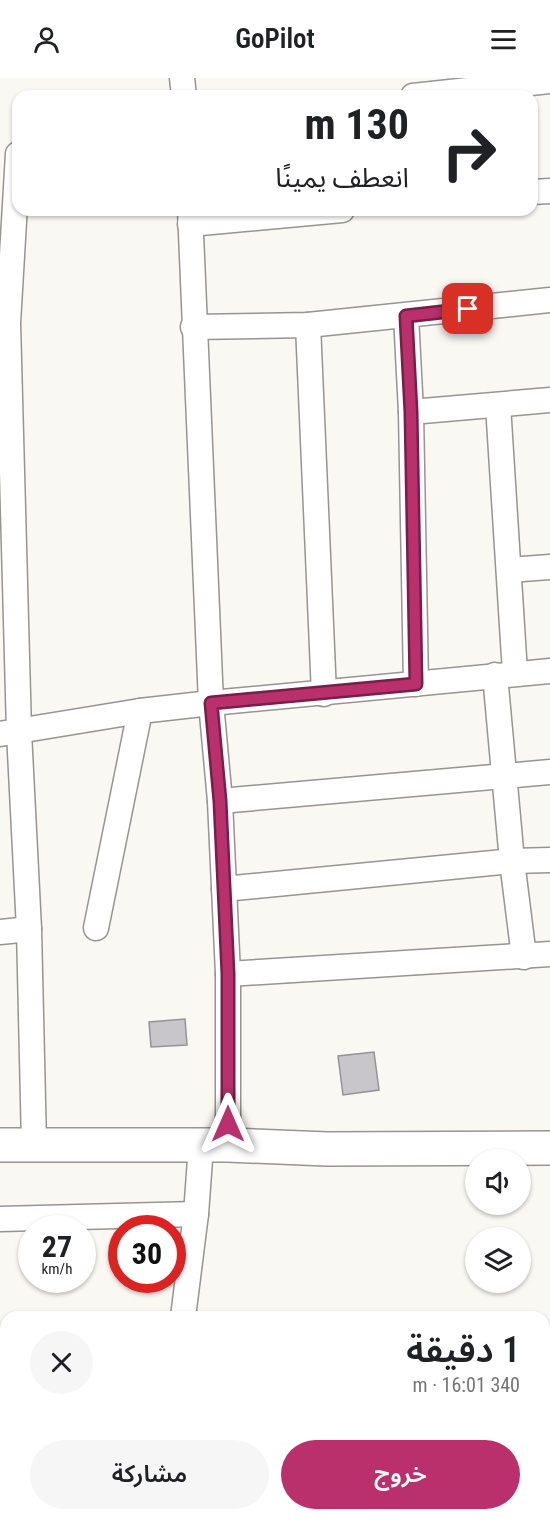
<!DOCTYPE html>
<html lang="ar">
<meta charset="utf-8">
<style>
body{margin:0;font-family:"Roboto Condensed","Noto Sans Arabic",sans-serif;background:#f6f6f6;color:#202124;direction:rtl;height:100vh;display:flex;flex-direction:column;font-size:22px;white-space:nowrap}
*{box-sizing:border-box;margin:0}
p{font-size:20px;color:#757577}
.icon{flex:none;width:33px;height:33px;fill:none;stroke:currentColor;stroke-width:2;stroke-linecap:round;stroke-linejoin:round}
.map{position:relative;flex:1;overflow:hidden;direction:ltr}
.side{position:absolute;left:0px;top:1233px;width:550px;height:210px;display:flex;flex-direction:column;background:#fff;border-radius:18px 18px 0 0;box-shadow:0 2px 4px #0004;direction:rtl}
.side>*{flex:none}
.banner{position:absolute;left:12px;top:12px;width:526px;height:126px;border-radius:18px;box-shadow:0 2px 4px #0004;direction:rtl;background:#fff;color:#202124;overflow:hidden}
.tools{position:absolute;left:465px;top:1071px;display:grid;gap:12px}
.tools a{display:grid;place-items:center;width:66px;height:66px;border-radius:50%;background:#fff;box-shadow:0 2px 4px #0004;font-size:30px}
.speed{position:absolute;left:18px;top:1137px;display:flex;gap:12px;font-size:30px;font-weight:700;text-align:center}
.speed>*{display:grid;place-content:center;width:78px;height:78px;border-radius:50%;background:#fff;box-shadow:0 2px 4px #0004;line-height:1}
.speed small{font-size:15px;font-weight:400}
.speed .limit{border:9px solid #d22;background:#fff;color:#111}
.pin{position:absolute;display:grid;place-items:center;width:51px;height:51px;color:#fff;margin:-26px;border-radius:12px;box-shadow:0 3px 9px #0006}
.me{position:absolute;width:66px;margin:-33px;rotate:0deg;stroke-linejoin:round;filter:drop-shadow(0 0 4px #0008)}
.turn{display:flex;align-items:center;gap:21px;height:126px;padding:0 30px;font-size:27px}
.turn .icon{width:78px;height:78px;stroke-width:2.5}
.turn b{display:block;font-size:42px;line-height:51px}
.round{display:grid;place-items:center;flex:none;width:63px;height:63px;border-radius:32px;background:#f6f6f6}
.head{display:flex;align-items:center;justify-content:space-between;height:102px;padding:0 30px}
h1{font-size:36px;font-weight:600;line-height:45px}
.button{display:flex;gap:12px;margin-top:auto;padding:12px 30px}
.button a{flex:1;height:69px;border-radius:36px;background:#b9306d;color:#fff;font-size:24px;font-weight:600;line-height:69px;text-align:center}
.button a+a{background:#f6f6f6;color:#202124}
header{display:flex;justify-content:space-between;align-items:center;height:78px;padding:0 30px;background:#fff;font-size:27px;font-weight:600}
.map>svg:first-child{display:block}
.building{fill:#c8c6cb;stroke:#959397;stroke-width:1.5}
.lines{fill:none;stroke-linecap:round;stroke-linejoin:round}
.street-casing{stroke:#969591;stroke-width:27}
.secondary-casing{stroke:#969591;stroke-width:36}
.street{stroke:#fff;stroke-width:24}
.secondary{stroke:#fff;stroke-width:33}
.route-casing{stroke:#781f47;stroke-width:15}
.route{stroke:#b9306d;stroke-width:10}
</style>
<header><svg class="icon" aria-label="menu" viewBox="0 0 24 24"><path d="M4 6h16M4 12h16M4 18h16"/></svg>GoPilot<svg class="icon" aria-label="person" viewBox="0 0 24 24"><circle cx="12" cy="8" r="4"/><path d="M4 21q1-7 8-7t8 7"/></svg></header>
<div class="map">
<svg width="550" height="1443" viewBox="0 0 550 1443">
<rect width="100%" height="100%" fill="#f9f8f3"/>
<g class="building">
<path d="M 185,941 L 187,967 L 151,969 L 149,944 Z"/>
<path d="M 374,974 L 379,1012 L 343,1017 L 338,978 Z"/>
</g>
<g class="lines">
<g class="street-casing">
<g id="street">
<path d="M 182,0 L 184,18"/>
<path d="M 413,18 L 550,3"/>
<path d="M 18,76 L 8,245 L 19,654 L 29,851 L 34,1066"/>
<path d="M 532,114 L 550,113"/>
<path d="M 190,132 L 211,625 L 220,723 L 228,896 L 228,1067"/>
<path d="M 190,146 L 342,132"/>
<path d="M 406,238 L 411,334 L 416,606"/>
<path d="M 308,247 L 324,616"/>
<path d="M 193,249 L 308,247 L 550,222"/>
<path d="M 498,327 L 515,595"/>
<path d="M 411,334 L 550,322"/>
<path d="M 509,492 L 550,489"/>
<path d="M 495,597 L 512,783 L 524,879"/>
<path d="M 0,656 L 140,633 L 211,625 L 550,593"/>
<path d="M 220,723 L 550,694"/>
<path d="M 224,811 L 512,783 L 550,782"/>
<path d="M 96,850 L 140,633"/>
<path d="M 0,854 L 29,851"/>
<path d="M 228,896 L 550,876"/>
<path d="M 0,1141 L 196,1136"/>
<path d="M 183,1239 L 196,1136 L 201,1068"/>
<path d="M 163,1443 L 163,1437"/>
</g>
</g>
<g class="secondary-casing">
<path id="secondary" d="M 0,1067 L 228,1067 L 327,1071 L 550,1070"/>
</g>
<use href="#street" class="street"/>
<use href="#secondary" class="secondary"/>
</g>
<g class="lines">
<g class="route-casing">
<path id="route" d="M 228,1046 L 228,896 L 220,723 L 211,625 L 416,606 L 411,334 L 406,238 L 468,231"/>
</g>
<use href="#route" class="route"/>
</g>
</svg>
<div class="tools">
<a><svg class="icon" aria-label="sound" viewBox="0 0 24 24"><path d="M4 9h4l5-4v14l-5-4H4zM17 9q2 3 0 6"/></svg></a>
<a><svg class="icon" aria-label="layers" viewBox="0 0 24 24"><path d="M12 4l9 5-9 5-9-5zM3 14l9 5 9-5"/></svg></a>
</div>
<div class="speed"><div>27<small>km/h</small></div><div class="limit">30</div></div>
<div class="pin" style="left:468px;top:231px;background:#d93025"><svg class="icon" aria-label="arrive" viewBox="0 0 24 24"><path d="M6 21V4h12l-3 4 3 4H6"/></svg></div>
<svg class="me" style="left:228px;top:1046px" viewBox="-20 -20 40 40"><path d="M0-17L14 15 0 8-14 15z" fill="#b9306d" stroke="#fff" stroke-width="4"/></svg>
<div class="banner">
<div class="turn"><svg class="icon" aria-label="right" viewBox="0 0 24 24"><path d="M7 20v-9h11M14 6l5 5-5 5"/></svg><div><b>130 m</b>انعطف يمينًا</div></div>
</div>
<section class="side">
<div class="head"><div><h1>1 دقيقة</h1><p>340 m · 16:01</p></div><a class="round"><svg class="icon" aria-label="close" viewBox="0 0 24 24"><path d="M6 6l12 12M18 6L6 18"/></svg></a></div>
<div class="button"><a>خروج</a><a>مشاركة</a></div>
</section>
</div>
